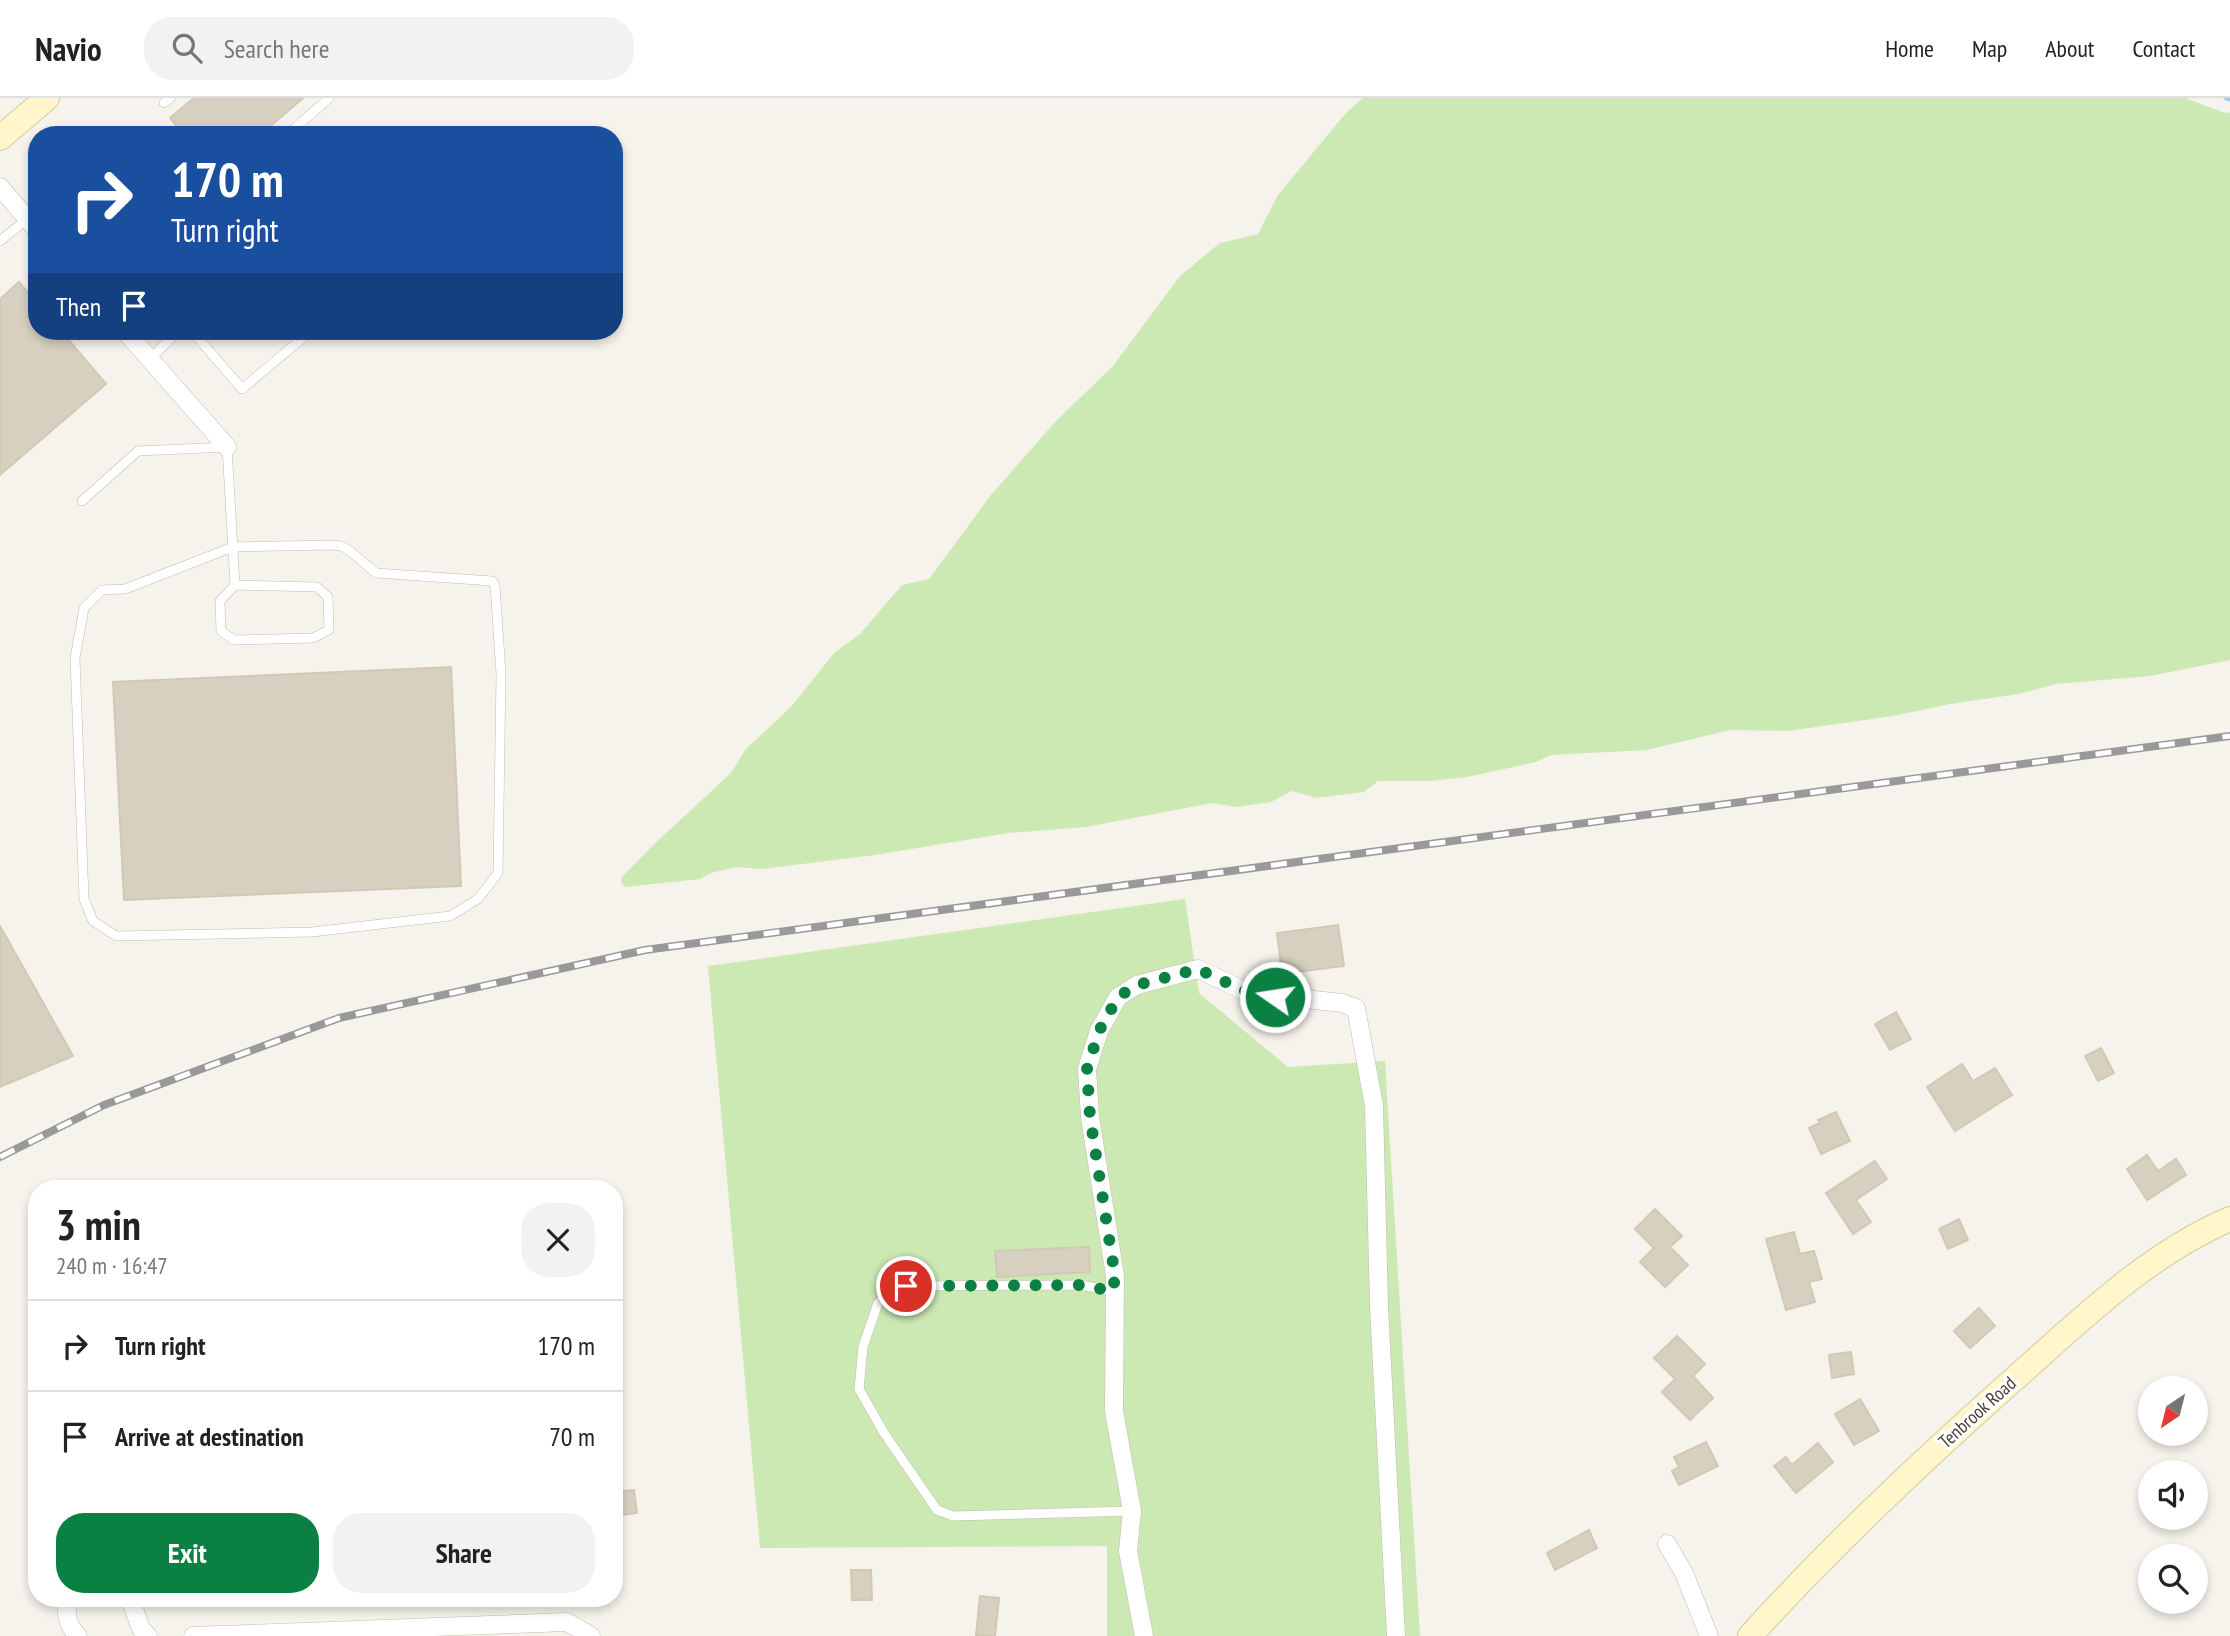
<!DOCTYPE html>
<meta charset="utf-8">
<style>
body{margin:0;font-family:"PT Sans Narrow",sans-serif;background:#f2f2f2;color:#222;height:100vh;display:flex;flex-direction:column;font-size:26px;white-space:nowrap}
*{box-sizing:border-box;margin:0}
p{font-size:23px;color:#767676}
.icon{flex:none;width:38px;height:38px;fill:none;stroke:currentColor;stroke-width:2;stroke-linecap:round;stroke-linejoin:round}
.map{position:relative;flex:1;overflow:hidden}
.side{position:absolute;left:28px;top:1082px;width:595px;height:427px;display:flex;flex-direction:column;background:#fff;border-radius:28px;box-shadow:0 4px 10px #0003}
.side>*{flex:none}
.hud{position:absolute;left:28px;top:28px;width:595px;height:214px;border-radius:28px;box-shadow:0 4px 10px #0003;background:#1a4fa0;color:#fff;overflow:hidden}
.needle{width:46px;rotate:215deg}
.buttons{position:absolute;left:2138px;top:1278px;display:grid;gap:14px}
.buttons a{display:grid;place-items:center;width:70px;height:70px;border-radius:50%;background:#fff;box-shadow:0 4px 10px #0003;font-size:35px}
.pin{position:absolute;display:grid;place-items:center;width:60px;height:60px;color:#fff;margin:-30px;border:4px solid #fff;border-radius:50%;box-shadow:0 2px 7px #0007}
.me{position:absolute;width:77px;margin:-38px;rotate:283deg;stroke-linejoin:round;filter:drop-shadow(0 0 5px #0008)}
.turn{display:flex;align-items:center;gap:24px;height:147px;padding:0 28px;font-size:32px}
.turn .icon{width:91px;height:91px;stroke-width:2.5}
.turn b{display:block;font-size:49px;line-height:60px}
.then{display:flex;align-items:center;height:66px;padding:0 28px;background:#0003;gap:14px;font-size:26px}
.round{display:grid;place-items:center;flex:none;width:74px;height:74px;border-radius:28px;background:#f2f2f2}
.summary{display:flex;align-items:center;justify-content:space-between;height:119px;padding:0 28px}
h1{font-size:42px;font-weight:800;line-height:52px}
.action{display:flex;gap:14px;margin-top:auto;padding:14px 28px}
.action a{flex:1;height:80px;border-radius:28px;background:#0b8043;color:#fff;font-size:28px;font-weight:800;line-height:80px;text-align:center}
.action a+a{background:#f2f2f2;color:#222}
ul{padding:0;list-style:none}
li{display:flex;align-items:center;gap:21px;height:91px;padding:0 28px;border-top:2px solid #e0e0e0}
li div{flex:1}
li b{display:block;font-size:26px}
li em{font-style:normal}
header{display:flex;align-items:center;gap:42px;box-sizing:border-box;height:98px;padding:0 35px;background:#fff;border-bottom:2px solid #e0e0e0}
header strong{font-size:33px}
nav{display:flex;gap:38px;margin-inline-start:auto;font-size:24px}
.search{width:490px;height:63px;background:#f2f2f2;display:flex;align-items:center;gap:18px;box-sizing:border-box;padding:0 24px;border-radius:28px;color:#767676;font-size:26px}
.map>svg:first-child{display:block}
.green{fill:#cce9b4}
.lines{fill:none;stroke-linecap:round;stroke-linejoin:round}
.stream{stroke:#a8ccf1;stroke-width:5}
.building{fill:#d7d0c0;stroke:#d2c9b3;stroke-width:2}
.lane-casing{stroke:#c1bcad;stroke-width:10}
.street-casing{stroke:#c1bcad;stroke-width:19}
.secondary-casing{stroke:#d5cb9a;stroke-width:26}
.lane{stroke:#fff;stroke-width:9}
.street{stroke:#fff;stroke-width:18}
.secondary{stroke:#fff7cb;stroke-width:24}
.rail-casing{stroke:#999;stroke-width:8}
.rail{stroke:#fff;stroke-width:5;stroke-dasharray:16;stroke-linecap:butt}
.route{stroke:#0b8043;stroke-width:12;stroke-dasharray:0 21.6}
.labels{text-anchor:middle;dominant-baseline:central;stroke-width:6;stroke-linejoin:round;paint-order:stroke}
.street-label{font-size:19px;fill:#4a4438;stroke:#fff}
</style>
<header>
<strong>Navio</strong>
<div class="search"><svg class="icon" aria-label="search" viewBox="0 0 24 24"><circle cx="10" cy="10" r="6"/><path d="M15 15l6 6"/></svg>Search here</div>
<nav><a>Home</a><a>Map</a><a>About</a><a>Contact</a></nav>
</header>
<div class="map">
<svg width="2230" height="1538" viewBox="0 0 2230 1538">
<rect width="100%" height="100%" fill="#f5f3eb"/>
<g class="green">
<path d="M 1363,0 L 2185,0 L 2222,14 L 2230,15 L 2230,562 L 2150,578 L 2056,586 L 2019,596 L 1950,606 L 1893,618 L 1788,633 L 1730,632 L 1647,652 L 1551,657 L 1536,664 L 1467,679 L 1431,683 L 1378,683 L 1364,694 L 1316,700 L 1292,693 L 1271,704 L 1237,709 L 1212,705 L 1086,729 L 1008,735 L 875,757 L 762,771 L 737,769 L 711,775 L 700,781 L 624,789 L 621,784 L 622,779 L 652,748 L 731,675 L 746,651 L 791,609 L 835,554 L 859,537 L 902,487 L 929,481 L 991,397 L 1055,324 L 1113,268 L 1180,178 L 1220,145 L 1258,136 L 1278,97 L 1345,16 Z"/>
<path d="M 1185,801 L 1199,895 L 1288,969 L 1385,963 L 1420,1538 L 1107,1538 L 1107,1448 L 760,1450 L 708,868 Z"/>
</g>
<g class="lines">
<path class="stream" d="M 2226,0 L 2230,1"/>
</g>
<g class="building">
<path d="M 194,0 L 303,0 L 260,37 L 184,37 L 170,20 Z"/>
<path d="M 19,184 L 37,205 L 37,233 L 61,233 L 106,286 L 0,377 L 0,201 Z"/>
<path d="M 451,569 L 461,788 L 124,802 L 113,584 Z"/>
<path d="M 1338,827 L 1344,868 L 1282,876 L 1277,835 Z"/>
<path d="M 0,828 L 73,958 L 0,989 Z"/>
<path d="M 1896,914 L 1911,941 L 1890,952 L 1875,926 Z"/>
<path d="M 2101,950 L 2114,975 L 2098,983 L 2085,958 Z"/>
<path d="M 1962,966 L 1973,983 L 1995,970 L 2012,997 L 1955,1033 L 1927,989 Z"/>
<path d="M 1836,1014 L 1850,1043 L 1821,1056 L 1809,1030 L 1820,1025 L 1818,1022 Z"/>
<path d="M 2147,1057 L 2158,1073 L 2176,1061 L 2186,1077 L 2147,1102 L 2127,1071 Z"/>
<path d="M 1875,1063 L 1887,1081 L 1856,1102 L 1871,1124 L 1853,1136 L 1826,1095 Z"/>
<path d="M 1655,1111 L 1682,1138 L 1670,1149 L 1688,1167 L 1665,1189 L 1640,1164 L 1654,1150 L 1635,1131 Z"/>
<path d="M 1959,1121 L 1968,1142 L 1948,1151 L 1939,1131 Z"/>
<path d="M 1794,1134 L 1800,1156 L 1814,1153 L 1822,1181 L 1809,1184 L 1815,1204 L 1786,1212 L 1766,1141 Z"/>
<path d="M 1089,1149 L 1090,1174 L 997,1179 L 995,1153 Z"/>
<path d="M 1979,1210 L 1995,1228 L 1970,1250 L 1954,1233 Z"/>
<path d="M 1677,1238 L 1705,1266 L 1693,1278 L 1713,1300 L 1690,1322 L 1662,1294 L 1675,1281 L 1654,1260 Z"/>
<path d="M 1851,1254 L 1854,1276 L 1832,1280 L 1829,1257 Z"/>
<path d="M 1860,1301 L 1879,1333 L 1854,1347 L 1835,1316 Z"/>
<path d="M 1706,1344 L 1718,1368 L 1679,1387 L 1672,1373 L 1679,1369 L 1674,1359 Z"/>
<path d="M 1818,1345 L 1833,1364 L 1796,1395 L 1774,1368 L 1786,1359 L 1792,1367 Z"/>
<path d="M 634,1392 L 637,1415 L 614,1418 L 614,1394 Z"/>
<path d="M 1589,1432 L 1597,1450 L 1555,1472 L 1547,1455 Z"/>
<path d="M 851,1472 L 871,1472 L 872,1502 L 852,1502 Z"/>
<path d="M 980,1498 L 999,1500 L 995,1538 L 976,1537 Z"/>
</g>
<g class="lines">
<g class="lane-casing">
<g id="lane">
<path d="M 164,5 L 170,0"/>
<path d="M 287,37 L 329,0"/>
<path d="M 0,143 L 27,121"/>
<path d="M 192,233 L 242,291 L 311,233"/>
<path d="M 150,261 L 178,233"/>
<path d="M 82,403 L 138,353 L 227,349 L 235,487 L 220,503 L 221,533 L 234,542 L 313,540 L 329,532 L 328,499 L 317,489 L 235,487"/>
<path d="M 332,447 L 341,448 L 350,453 L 376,475 L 492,483 L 495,487 L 501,576 L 498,775 L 478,801 L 450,818 L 312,834 L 116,838 L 93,823 L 84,801 L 75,560 L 84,510 L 102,492 L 125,491 L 233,449 Z"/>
<path d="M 1113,1193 L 1080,1187 L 907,1188 L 892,1192 L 878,1205 L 863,1249 L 859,1291 L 884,1335 L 937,1412 L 953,1418 L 1132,1413"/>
</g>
</g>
<g class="street-casing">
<g id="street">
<path d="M 0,89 L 37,132"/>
<path d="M 125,233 L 227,349"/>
<path d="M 1667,1446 L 1684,1475 L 1709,1538"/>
<path d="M 68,1500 C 65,1515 67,1527 78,1538"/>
<path d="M 130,1500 L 141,1531 L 148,1538"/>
<path d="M 193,1538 L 567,1524 L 591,1538"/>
<path d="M 1144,1538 L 1128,1453 L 1132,1413 L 1114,1313 L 1115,1178 L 1090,1019 L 1087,971 L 1099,933 L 1118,899 L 1137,887 L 1198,871 L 1249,895 L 1342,905 L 1356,910 L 1374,1008 L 1379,1208 L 1396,1538"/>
</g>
</g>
<g class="secondary-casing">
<g id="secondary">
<path d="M 0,40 L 47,0"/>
<path d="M 1750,1538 C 1835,1444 1926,1359 2021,1275 C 2085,1218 2150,1155 2230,1121"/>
</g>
</g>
<use href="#lane" class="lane"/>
<use href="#street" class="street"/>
<use href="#secondary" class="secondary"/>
<g class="rail-casing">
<path id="rail" d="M 0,1059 L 104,1007 L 339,920 L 645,852 L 2230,638"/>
</g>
<use href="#rail" class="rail"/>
</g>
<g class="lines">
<path class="route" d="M 906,1188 L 1080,1187 L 1113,1193 L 1115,1178 L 1090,1019 L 1087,971 L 1099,933 L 1118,899 L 1137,887 L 1198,871 L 1249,895 L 1275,899"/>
</g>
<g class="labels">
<g class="street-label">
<text transform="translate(1977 1314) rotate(-42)">Tenbrook Road</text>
</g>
</g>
</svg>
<div class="buttons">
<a><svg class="needle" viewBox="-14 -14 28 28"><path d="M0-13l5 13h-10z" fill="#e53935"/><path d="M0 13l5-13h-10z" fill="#767676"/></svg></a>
<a><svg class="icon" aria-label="sound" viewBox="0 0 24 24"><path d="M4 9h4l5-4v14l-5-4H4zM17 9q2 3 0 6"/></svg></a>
<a><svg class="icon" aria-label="search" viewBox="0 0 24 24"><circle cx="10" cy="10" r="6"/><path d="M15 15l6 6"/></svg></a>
</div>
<div class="pin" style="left:906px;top:1188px;background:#d93025"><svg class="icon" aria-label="arrive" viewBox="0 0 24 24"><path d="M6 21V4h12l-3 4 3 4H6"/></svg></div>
<svg class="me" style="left:1275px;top:899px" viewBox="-20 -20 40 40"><circle r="17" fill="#0b8043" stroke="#fff" stroke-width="3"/><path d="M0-11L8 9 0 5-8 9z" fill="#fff"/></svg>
<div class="hud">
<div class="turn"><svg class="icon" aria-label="right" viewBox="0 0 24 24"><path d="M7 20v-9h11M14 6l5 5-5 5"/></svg><div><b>170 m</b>Turn right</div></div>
<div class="then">Then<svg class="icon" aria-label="arrive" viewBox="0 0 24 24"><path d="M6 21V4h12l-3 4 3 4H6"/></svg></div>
</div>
<section class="side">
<div class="summary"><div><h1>3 min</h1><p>240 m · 16:47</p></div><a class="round"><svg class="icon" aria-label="close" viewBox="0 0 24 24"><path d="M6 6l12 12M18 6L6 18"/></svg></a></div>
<ul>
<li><svg class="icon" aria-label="right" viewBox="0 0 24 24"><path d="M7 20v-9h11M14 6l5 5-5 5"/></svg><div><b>Turn right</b></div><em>170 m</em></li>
<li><svg class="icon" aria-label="arrive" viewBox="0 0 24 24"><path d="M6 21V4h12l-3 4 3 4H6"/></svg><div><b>Arrive at destination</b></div><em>70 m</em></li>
</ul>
<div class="action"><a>Exit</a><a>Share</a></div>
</section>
</div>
